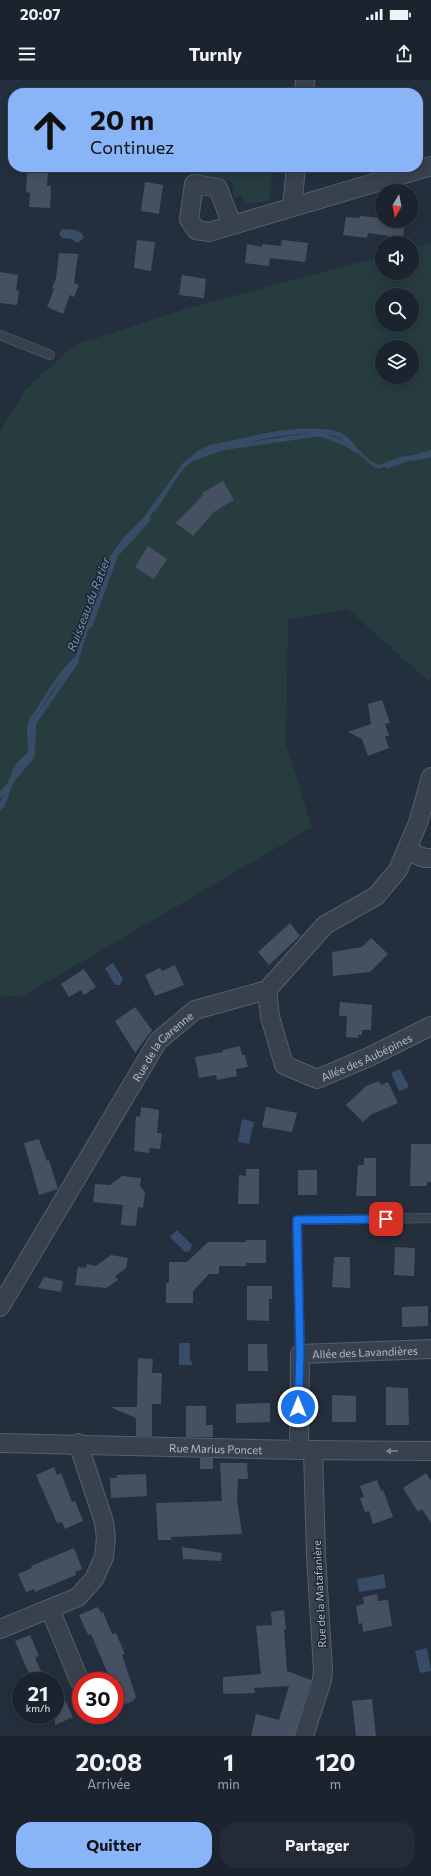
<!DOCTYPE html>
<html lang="fr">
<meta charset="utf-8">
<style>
body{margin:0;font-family:Commissioner,sans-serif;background:#242b36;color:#f1f3f6;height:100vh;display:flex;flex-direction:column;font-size:15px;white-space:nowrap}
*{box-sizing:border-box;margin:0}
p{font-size:13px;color:#a0a4aa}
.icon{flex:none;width:22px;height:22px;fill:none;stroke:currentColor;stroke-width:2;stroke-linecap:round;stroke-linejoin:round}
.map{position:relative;height:1656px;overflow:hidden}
.sheet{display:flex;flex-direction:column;background:#1b232e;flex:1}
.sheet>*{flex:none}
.guide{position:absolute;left:8px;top:8px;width:415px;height:84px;border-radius:16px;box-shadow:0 2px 10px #0003,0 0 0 1px #39404a;background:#8ab4f8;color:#111;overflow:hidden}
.needle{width:26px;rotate:190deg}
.controls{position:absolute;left:375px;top:104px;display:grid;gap:8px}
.controls a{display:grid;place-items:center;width:44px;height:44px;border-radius:50%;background:#1b232e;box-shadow:0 2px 10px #0003,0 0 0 1px #39404a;font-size:20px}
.speed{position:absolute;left:12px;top:1592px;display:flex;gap:8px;font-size:20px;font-weight:700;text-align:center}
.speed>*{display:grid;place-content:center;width:52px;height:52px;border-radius:50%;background:#1b232e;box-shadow:0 2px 10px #0003,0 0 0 1px #39404a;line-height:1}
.speed small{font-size:10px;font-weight:400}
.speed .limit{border:6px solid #d22;background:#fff;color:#111}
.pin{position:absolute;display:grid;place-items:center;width:34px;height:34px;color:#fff;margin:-17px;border-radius:8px;box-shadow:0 2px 6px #0006}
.me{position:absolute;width:44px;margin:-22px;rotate:0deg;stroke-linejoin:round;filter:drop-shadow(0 0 3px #0008)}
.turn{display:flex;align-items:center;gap:14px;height:84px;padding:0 16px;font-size:18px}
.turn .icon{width:52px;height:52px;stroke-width:2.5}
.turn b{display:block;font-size:28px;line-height:34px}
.eta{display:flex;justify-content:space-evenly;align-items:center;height:68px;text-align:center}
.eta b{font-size:24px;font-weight:700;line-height:28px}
.button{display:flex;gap:8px;margin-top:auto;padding:8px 16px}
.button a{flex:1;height:46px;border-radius:16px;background:#8ab4f8;color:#111;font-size:16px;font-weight:700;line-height:46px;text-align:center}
.button a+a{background:#242b36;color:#f1f3f6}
.status{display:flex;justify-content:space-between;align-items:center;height:28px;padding:0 20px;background:#1b232e;direction:ltr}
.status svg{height:11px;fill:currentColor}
header{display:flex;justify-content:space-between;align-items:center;height:52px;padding:0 16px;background:#1b232e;font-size:18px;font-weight:700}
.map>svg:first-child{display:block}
.green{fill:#263c3f;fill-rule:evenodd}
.water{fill:#394c67}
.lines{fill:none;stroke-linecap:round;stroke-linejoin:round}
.stream{stroke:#394c67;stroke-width:4.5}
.building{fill:#455162}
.lane-casing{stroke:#565f6c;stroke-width:10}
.street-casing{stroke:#565f6c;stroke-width:20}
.lane{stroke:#38414e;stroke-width:9}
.street{stroke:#38414e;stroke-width:18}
.oneway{fill:#7c8592}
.route-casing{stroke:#114b97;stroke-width:10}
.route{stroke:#1a73e8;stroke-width:7}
.labels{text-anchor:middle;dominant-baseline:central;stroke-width:3;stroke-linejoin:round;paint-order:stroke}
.street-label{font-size:11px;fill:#b4bcc9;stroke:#1d2633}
.water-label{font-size:12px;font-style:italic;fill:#7c92b1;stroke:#1d2633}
</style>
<div class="status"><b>20:07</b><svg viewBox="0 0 49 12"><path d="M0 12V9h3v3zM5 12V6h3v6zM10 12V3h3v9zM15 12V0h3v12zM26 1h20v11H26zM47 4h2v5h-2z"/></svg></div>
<header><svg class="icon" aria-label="menu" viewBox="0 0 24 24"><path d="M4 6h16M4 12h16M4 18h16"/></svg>Turnly<svg class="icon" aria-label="share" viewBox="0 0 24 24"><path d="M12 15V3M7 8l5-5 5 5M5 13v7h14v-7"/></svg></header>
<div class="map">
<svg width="431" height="1656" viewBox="0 0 431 1656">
<rect width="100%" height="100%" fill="#242f3e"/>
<g class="green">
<path d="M 198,87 L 273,87 L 269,121 L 245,124 L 242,115 L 234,118 L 232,101 L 196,96 Z"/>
<path d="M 431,163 L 431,597 L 428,601 L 348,529 L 288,540 L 286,664 L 312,747 L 25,915 L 0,917 L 0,351 L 25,310 L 74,265 L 186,229 L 382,176 L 382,193 L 412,193 L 412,168 ZM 382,215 L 412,215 L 412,245 L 382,245 ZM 382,267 L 412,267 L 412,297 L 382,297 Z"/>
</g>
<g class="water">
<path d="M 62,149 C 71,150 81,148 84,158 L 77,163 L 72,159 L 62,158 L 59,154 Z"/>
<path d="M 297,349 C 310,349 328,347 341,353 C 354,359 363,381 380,385 L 399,377 L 414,375 L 431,370 L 431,377 C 419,381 408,380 396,383 C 388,385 384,389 375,388 L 343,360 L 333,355 L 307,353 L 273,357 L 213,369 L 198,377 L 183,389 L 158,427 L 116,476 L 107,494 L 79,578 C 75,587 69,592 62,599 C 52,609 43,625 36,637 C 30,649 37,660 34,673 C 31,682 22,683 18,690 C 11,704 10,720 0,732 L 0,723 L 15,685 L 28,672 L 27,650 L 29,640 L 58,595 L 76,575 L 84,552 L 88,535 L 111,475 L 122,459 L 144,437 L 183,383 L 199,370 L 210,365 L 277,351 Z"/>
<path d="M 113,883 L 123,899 L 120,905 L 115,905 L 105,888 Z"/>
<path d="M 400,989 L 409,1007 L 399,1011 L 391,993 Z"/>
<path d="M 242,1039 L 254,1042 L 249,1064 L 238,1062 Z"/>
<path d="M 177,1150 L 192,1165 L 190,1171 L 185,1172 L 170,1157 Z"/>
<path d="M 179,1263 L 190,1263 L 190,1280 L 192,1282 L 192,1285 L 179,1285 Z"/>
<path d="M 384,1494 L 386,1508 L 359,1512 L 357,1499 Z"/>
<path d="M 427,1568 L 431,1591 L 420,1593 L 415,1571 Z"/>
</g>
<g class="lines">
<g class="stream">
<path d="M 192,379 L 223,368 L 320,354 L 346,364 L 356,371"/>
<path d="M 387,386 L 405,380"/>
<path d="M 90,546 L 116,475 L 149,439"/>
<path d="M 33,664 L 34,643 L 77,581"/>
<path d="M 0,715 L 32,677 L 33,672"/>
</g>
</g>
<g class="building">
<path d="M 27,92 L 48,93 L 47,106 L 51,106 L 50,128 L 29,127 L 30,113 L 26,112 Z"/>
<path d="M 145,102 L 163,105 L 159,134 L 141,131 Z"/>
<path d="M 360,136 L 382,138 L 382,141 L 405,141 L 403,158 L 368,153 L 367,158 L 343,155 L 346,137 L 359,138 Z"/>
<path d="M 137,160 L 155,162 L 151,191 L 134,188 Z"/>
<path d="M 282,160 L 308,163 L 305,182 L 270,178 L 269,186 L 245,183 L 247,164 L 262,167 L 262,164 L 281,166 Z"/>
<path d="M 59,173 L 78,174 L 74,203 L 79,205 L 74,217 L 70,215 L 63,234 L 47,227 L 54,209 L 52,208 L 56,199 Z"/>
<path d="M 0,192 L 18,195 L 16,210 L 19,211 L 17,225 L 0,223 Z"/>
<path d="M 182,195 L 206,199 L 204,218 L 179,215 Z"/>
<path d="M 223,401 L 234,420 L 214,432 L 193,456 L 176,443 L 203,415 L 202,413 Z"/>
<path d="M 148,466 L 167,479 L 154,499 L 135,487 Z"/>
<path d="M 382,620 L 390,643 L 385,644 L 389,655 L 385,657 L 389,668 L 368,676 L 362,659 L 348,652 L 371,644 L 368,624 Z"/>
<path d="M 290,843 L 300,856 L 269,885 L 258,872 Z"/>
<path d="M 371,858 L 388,874 L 370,892 L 333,896 L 332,872 L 362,867 Z"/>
<path d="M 175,885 L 184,905 L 155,916 L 145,895 L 160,888 L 162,891 Z"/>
<path d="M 84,889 L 96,907 L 84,915 L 81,910 L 69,917 L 61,904 Z"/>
<path d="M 340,922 L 372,925 L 371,950 L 362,950 L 362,955 L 358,955 L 358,958 L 346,957 L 347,936 L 339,936 Z"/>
<path d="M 135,927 L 152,950 L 135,973 L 115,941 Z"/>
<path d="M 240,966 L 242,975 L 245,975 L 248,987 L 236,989 L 237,996 L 217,1000 L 216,995 L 199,998 L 195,977 L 223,972 L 223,970 Z"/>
<path d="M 379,1001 L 381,1005 L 388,1002 L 398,1023 L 372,1034 L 363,1042 L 346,1025 L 366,1006 Z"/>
<path d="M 141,1027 L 159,1030 L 157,1053 L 162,1053 L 160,1069 L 150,1068 L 149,1073 L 134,1071 L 136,1036 L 140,1037 Z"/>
<path d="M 266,1027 L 297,1033 L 292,1052 L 262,1047 Z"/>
<path d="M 39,1059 L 47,1081 L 49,1080 L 58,1109 L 39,1115 L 24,1063 Z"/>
<path d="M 411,1064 L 431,1064 L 431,1102 L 427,1102 L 427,1106 L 410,1106 Z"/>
<path d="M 364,1078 L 376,1078 L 376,1116 L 356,1116 L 358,1085 L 364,1085 Z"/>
<path d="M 246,1089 L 259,1089 L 259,1124 L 238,1124 L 239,1095 L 246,1096 Z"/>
<rect x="298" y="1090" width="19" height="25"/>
<path d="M 122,1096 L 141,1098 L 140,1106 L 145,1112 L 143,1128 L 138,1127 L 136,1146 L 121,1145 L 123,1125 L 93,1122 L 95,1104 L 110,1105 Z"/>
<path d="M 246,1160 L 266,1160 L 266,1183 L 246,1183 L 246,1186 L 219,1186 L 219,1194 L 209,1194 L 193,1211 L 193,1223 L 166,1223 L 166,1203 L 169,1203 L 169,1182 L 187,1182 L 208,1162 L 246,1162 Z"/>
<path d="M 395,1167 L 415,1168 L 414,1196 L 394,1195 Z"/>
<path d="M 111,1175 L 128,1178 L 126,1188 L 115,1196 L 118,1200 L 106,1208 L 75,1205 L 78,1187 L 86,1188 L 87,1184 L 96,1186 Z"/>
<path d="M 334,1177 L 350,1177 L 350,1208 L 332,1207 Z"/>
<path d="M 44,1197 L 63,1201 L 61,1212 L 38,1208 Z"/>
<path d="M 247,1206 L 272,1206 L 272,1219 L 269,1219 L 269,1241 L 247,1240 Z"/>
<path d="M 428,1226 L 428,1246 L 402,1247 L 402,1227 Z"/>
<path d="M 248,1264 L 267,1264 L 268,1291 L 248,1291 Z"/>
<path d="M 138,1278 L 153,1279 L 152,1293 L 162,1293 L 161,1324 L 152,1324 L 152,1356 L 136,1356 L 136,1338 L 110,1327 L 137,1327 Z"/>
<path d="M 386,1307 L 408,1308 L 409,1345 L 386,1345 Z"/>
<path d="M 332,1315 L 356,1316 L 356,1342 L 332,1342 Z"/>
<path d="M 270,1323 L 270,1342 L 236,1343 L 236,1324 Z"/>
<path d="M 186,1326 L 206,1326 L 206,1345 L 213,1345 L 213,1357 L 186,1357 Z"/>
<rect x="200" y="1378" width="13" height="11"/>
<path d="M 220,1383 L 247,1383 L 248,1399 L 238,1399 L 237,1420 L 242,1454 L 171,1457 L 171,1460 L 158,1460 L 156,1423 L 222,1421 Z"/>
<path d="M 54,1387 L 57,1395 L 61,1393 L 72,1422 L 75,1421 L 83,1441 L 65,1449 L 62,1442 L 57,1443 L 36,1395 Z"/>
<path d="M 426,1393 L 431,1401 L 431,1443 L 422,1429 L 418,1432 L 403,1408 Z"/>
<path d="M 146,1394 L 147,1416 L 111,1418 L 110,1398 L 117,1398 L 117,1395 Z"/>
<path d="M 377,1400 L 381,1411 L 383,1410 L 393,1437 L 373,1444 L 369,1431 L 365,1432 L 360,1418 L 364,1417 L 360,1406 Z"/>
<path d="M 182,1467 L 222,1473 L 221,1481 L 183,1479 Z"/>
<path d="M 74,1468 L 82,1489 L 75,1492 L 76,1495 L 35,1512 L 34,1509 L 26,1512 L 18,1494 L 32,1488 L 31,1486 Z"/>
<path d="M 377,1514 L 378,1521 L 388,1520 L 392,1546 L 363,1552 L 362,1543 L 359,1544 L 356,1526 L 364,1524 L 363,1517 Z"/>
<path d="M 98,1527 L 101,1533 L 103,1532 L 112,1554 L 116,1553 L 125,1574 L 122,1575 L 136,1617 L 133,1621 L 115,1628 L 115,1601 L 111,1601 L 91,1554 L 88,1555 L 79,1535 Z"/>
<path d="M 284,1530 L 286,1549 L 284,1550 L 287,1591 L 311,1600 L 294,1656 L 251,1656 L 256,1634 L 279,1640 L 289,1606 L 254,1608 L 255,1613 L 228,1614 L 223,1613 L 223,1597 L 261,1594 L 256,1546 L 272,1545 L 271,1532 Z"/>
<path d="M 30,1555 L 39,1576 L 35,1577 L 45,1601 L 32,1601 L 15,1561 Z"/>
<path d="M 64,1618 L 73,1637 L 55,1645 L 55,1622 Z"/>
<path d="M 372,1619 L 376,1656 L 356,1656 L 352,1621 Z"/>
</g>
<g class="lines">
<g class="lane-casing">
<g id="lane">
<path d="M 0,255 L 50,275"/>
<path d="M 300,1274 L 297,1140 L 431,1138"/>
</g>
</g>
<g class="street-casing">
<g id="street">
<path d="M 304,13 L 305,0"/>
<path d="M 292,127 L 296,87"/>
<path d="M 232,145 L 218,108 L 194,104 L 189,139 L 196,150 L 209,152 L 431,86"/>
<path d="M 406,771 L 425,778 L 431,778"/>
<path id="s1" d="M 267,910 L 270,937 L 284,985 L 317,999 L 371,976 L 431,946"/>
<path id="s2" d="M 0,1227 L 158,961 L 195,930 L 267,910 L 325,845 L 376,816 L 398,790 L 418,743 L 431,697"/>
<path id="s3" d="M 0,1363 L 299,1370 L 431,1371"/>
<path id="s4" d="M 299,1370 L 300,1274 L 431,1269"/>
<path d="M 50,1529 L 80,1602"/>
<path d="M 0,1549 L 78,1517 L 94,1499 L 104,1477 L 106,1458 L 104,1442 L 78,1363"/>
<path d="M 304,1656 L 322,1600 L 323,1590 L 316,1475 L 313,1370"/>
</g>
</g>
<use href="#lane" class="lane"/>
<use href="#street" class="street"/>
</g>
<defs><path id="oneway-solid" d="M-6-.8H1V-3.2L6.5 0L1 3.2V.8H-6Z"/></defs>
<use class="oneway" href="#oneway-solid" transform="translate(392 1371) rotate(-180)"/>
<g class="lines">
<g class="route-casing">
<path id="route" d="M 298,1327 L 300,1274 L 297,1140 L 386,1139"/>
</g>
<use href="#route" class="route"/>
</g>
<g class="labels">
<g class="street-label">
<text stroke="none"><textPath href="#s2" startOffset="308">Rue de la Garenne</textPath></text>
<text stroke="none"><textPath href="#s1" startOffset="167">Allée des Aubépines</textPath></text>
<text stroke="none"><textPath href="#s4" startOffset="161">Allée des Lavandières</textPath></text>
<text stroke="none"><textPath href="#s3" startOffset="216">Rue Marius Poncet</textPath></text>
<text transform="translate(319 1514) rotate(-93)">Rue de la Matafanière</text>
</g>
<g class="water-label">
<text transform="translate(88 524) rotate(-69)">Ruisseau du Ratier</text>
</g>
</g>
</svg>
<div class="controls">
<a><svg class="needle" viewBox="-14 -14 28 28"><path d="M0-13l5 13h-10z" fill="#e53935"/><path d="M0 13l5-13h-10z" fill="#a0a4aa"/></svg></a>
<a><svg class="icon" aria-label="sound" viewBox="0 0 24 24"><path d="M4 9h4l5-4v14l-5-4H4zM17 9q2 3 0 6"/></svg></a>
<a><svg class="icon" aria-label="search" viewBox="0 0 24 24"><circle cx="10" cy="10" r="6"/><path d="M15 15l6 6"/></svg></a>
<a><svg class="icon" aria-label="layers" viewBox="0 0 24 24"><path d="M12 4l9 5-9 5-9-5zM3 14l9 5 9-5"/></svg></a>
</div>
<div class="speed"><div>21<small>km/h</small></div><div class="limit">30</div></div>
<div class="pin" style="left:386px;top:1139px;background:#d93025"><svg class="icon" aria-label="arrive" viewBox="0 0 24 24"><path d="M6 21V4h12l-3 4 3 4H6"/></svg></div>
<svg class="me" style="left:298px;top:1327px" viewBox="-20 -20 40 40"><circle r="17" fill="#1a73e8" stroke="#fff" stroke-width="3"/><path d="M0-11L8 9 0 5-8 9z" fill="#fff"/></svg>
<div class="guide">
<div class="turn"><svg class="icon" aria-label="ahead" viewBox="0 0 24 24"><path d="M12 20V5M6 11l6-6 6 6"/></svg><div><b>20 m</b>Continuez</div></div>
</div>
</div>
<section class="sheet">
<div class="eta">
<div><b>20:08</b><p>Arrivée</p></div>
<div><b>1</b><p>min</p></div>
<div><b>120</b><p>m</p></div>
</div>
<div class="button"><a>Quitter</a><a>Partager</a></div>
</section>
